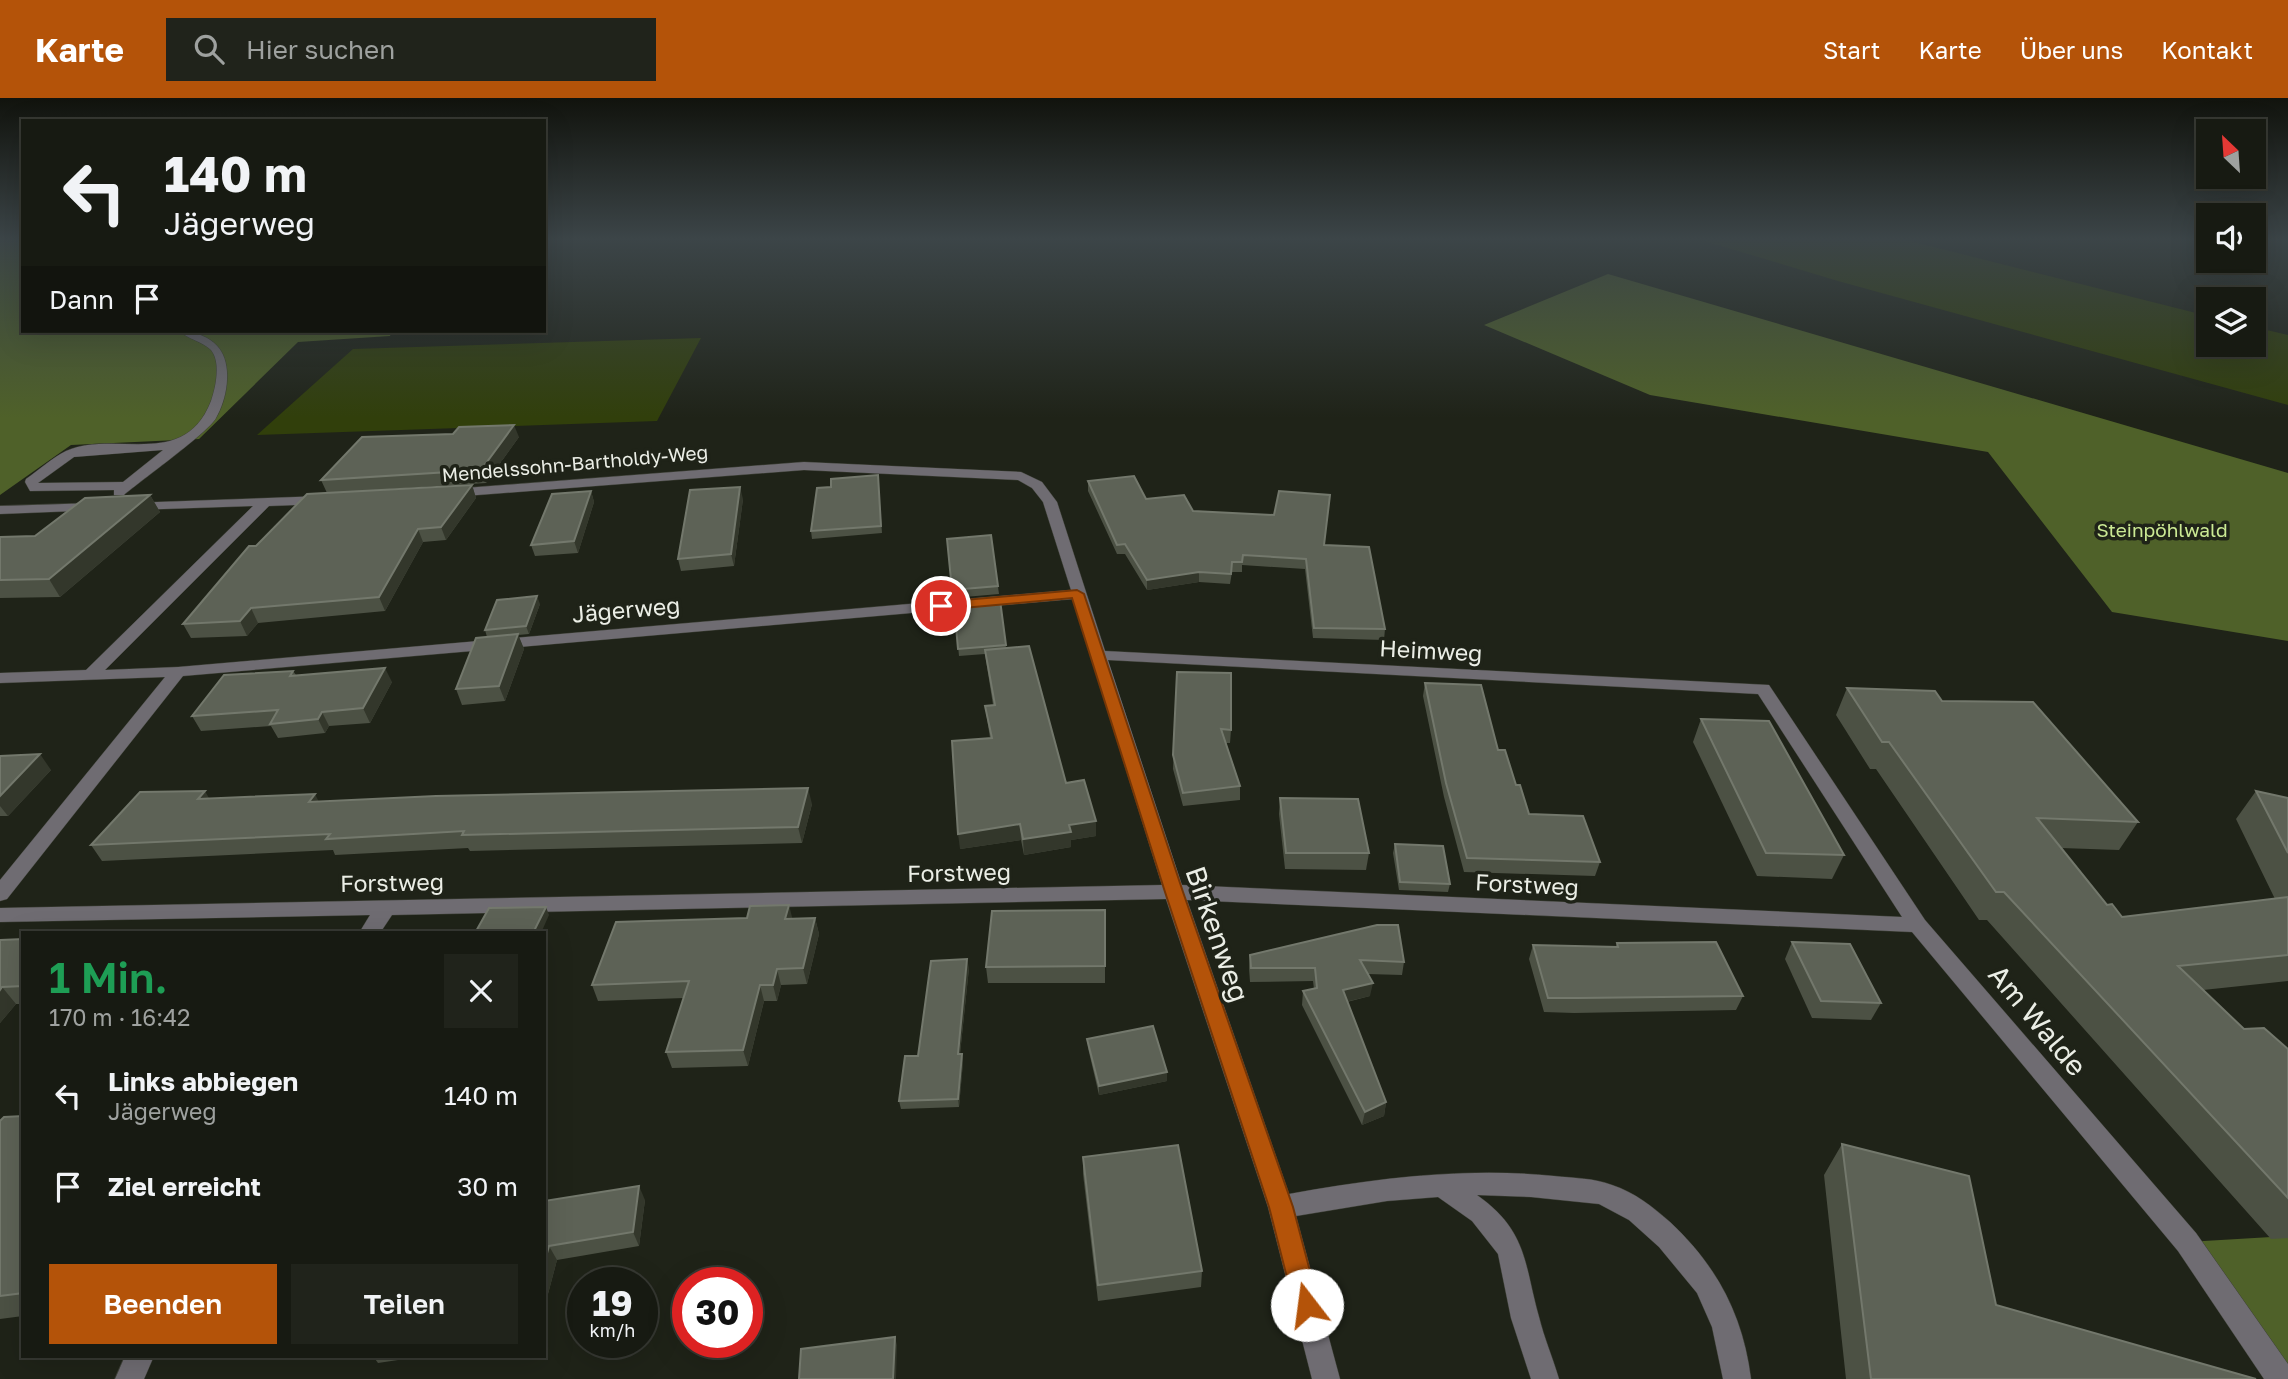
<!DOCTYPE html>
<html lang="de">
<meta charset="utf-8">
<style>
body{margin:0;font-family:"Golos Text",sans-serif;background:#20231b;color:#f1f3f6;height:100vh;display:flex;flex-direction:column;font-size:26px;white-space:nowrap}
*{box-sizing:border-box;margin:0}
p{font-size:23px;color:#9ea19f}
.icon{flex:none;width:38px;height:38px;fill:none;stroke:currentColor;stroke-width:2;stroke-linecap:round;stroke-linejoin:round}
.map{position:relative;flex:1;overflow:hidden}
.details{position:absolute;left:21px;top:833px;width:525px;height:427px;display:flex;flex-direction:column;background:#171a12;border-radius:0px;box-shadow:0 7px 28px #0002,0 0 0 2px #363832}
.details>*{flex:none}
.banner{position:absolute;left:21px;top:21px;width:525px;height:214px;border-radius:0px;box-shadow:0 7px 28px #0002,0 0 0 2px #363832;background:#171a12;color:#f1f3f6;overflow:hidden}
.needle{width:46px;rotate:335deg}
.controls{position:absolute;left:2196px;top:21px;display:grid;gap:14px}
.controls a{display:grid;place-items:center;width:70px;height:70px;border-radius:0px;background:#171a12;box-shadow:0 7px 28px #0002,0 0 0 2px #363832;font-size:35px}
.speed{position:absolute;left:567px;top:1169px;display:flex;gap:14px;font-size:35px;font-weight:700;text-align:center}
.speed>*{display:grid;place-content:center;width:91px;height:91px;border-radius:50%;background:#171a12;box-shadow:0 7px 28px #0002,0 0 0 2px #363832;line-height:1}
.speed small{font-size:18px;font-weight:400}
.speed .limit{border:10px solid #d22;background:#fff;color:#111}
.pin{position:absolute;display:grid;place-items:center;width:60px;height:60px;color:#fff;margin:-30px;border:4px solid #fff;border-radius:50%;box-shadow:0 2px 7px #0007}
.me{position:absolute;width:77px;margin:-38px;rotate:345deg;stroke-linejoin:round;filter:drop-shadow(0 0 5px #0008)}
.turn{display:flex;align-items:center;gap:24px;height:147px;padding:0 28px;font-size:32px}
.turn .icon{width:91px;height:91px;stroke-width:2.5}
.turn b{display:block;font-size:49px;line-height:60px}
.then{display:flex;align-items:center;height:66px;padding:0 28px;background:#0003;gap:14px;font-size:26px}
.round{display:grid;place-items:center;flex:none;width:74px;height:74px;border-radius:0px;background:#20231b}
.summary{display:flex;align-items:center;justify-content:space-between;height:119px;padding:0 28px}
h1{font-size:42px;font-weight:600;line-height:52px;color:#1e9e55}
.primary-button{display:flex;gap:14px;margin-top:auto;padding:14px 28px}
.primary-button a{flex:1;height:80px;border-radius:0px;background:#b45309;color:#fff;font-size:28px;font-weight:600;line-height:80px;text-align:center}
.primary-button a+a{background:#20231b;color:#f1f3f6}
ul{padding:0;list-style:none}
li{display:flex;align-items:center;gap:21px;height:91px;padding:0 28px}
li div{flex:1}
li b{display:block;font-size:26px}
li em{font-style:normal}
header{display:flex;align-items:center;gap:42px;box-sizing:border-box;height:98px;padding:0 35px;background:#b45309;color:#fff}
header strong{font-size:33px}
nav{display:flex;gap:38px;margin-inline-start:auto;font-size:24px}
.search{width:490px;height:63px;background:#20231b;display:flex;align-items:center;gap:18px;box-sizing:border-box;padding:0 24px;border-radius:0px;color:#9ea19f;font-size:26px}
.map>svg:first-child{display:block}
.green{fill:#313f0b}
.forest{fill:#4f6129}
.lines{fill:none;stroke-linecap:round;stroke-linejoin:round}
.minor-casing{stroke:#3c3f35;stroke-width:1}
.minor{fill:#6f6c72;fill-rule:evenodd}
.wall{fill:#4c5144}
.shaded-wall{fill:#33372b}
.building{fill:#5d6256;stroke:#73786c;stroke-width:2}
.route{fill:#b45309;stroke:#753606;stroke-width:2}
.labels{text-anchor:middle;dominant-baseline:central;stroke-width:7;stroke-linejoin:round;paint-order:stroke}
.far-street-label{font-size:19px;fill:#ebeee6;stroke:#1f2318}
.far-park-label{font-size:19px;fill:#cbe994;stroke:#1f2318}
.street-label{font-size:23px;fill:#ebeee6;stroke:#1f2318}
.near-street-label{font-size:28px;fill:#ebeee6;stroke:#1f2318}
</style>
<header>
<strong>Karte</strong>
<div class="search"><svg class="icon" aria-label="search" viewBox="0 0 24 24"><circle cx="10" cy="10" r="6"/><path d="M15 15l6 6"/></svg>Hier suchen</div>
<nav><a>Start</a><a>Karte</a><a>Über uns</a><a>Kontakt</a></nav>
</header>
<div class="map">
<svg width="2288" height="1281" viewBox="0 0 2288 1281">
<rect width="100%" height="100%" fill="#1f2318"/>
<g class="green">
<path d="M 1698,141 L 1902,141 L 2208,218 L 2208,247 L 2254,247 L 2254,229 L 2288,237 L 2288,307 L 1838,183 Z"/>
<path d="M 701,240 L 657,323 L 257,337 L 353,251 Z"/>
</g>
<g class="forest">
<path d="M 0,141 L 23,141 L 23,233 L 392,233 L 390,238 L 298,244 L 199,341 L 71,347 L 0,397 Z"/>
<path d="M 1608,176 L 2288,375 L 2288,543 L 2112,514 L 1988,354 L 1650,297 L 1484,227 Z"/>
<path d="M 2288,1138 L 2288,1281 L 2187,1144 Z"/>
</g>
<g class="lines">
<g class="minor-casing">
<g id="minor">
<path d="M 179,233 C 193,232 214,240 221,253 C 232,271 227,301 216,320 C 209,334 140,383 124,397 L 114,397 L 114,392 L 30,393 L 25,384 L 26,381 C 39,372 52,360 66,353 C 115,331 184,373 211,303 C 216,289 221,264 211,252 C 203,244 188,241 179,233 ZM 163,352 L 123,384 L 38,385 L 74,359 Z"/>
<path d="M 804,364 L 1021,374 L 1042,384 L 1057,404 L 1105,553 L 1769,587 L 1925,822 L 2196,1135 L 2288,1266 L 2288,1281 L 2264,1281 L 2178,1153 L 1912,834 L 1187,802 L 1289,1096 C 1378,1080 1465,1069 1554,1078 C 1573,1080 1594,1080 1612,1087 C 1634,1094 1653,1109 1670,1124 C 1717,1168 1743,1217 1751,1281 L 1723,1281 L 1712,1229 L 1697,1195 L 1659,1149 L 1629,1122 L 1599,1106 L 1531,1099 L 1477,1097 C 1528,1133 1524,1166 1539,1219 C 1544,1240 1553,1260 1559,1281 L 1531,1281 L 1511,1220 L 1498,1156 L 1472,1123 L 1438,1099 L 1387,1103 L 1296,1118 L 1340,1281 L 1312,1281 L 1268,1109 L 1166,801 L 392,817 L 380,835 L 359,835 L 370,817 L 0,824 L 0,810 L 1162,787 L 1073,501 L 183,578 L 7,801 L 0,803 L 0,782 L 165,579 L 0,585 L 0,575 L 86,572 L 253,408 L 134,412 L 129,411 L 129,405 L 323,398 L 330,402 L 323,406 L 269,408 L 105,572 L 178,569 L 1071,492 L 1043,404 L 1032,390 L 1018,382 L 804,372 L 452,399 L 445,395 L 452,391 ZM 1108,562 L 1758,596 L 1902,819 L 1182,787 Z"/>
<path d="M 96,405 L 103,409 L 101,412 L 0,416 L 0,408 Z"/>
<path d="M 125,1258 L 154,1258 L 144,1281 L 115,1281 Z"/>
</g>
</g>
<use href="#minor" class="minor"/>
</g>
<g class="wall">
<path d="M 519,339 L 486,385 L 374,392 L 472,387 L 476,400 L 446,442 L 423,444 L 385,513 L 258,525 L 247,538 L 191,540 L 183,526 L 256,448 L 327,395 L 321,382 Z"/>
<path d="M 878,377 L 882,435 L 812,441 L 811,433 Z"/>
<path d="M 1088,383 L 1146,401 L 1324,447 L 1385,531 L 1384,542 L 1313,540 L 1305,471 L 1242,467 L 1242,474 L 1232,474 L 1230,486 L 1199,484 L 1147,492 L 1125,456 L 1117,456 L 1088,393 Z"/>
<path d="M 591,393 L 594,404 L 578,455 L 535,458 L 531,447 Z"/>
<path d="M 150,397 L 160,414 L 60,499 L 0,500 L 0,439 L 35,438 Z"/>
<path d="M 743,401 L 734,468 L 681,473 L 678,461 Z"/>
<path d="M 991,437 L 999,496 L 953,500 L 952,492 Z"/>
<path d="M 1000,502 L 1006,550 L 1066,685 L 1096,738 L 1071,742 L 1071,749 L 1024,757 L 1021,742 L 960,751 L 990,640 L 985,608 L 993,607 L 985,556 L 959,558 L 954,506 Z"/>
<path d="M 540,506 L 529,536 L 518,537 L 524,551 L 505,603 L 462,607 L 456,591 L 487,539 L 485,532 Z"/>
<path d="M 293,573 L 296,577 L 392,584 L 370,625 L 329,628 L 325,635 L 278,640 L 271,628 L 201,633 L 192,618 Z"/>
<path d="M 1177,574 L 1231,632 L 1230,645 L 1225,645 L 1240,688 L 1240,702 L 1183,708 L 1173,671 Z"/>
<path d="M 1425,585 L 1498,652 L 1529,716 L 1600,764 L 1595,778 L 1464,774 L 1444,699 L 1423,598 Z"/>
<path d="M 1847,590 L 1942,603 L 2138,724 L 2119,752 L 2061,750 L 2107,807 L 2122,819 L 2275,801 L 2236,721 L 2256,693 L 2288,700 L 2288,883 L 2203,892 L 2244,931 L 2288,951 L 2288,1140 L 2271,1141 L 1987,822 L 1979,822 L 1876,671 L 1870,671 L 1836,617 Z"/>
<path d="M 1701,621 L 1844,757 L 1832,781 L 1757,778 L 1693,644 Z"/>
<path d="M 0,658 L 51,672 L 8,718 L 0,718 Z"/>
<path d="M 1280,700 L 1369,755 L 1366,772 L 1285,771 L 1279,716 Z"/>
<path d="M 209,701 L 319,704 L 812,706 L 802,745 L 470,753 L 468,750 L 335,757 L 333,752 L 102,763 L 91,747 Z"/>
<path d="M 1395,746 L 1450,786 L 1448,794 L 1399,792 L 1393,755 Z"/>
<path d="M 1105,812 L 1105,885 L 988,885 L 986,869 Z"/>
<path d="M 815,820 L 819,836 L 807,886 L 781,887 L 777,903 L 764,903 L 748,968 L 672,970 L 666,954 L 684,900 L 598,903 L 592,887 L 792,821 Z"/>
<path d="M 23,841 L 23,906 L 16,906 L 0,925 L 0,842 Z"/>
<path d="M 1792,844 L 1881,905 L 1871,922 L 1812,920 L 1785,861 Z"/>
<path d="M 1617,845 L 1743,898 L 1736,912 L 1574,915 L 1544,914 L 1529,861 L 1533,847 L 1616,849 Z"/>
<path d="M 1250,857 L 1404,864 L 1402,877 L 1367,876 L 1370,898 L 1347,904 L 1386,1004 L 1384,1018 L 1362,1027 L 1302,907 L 1303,893 L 1314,891 L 1313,883 L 1250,884 L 1249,870 Z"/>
<path d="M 969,870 L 960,956 L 962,956 L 963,964 L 959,1009 L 901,1011 L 899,1003 L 918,958 Z"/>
<path d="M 1087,941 L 1167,974 L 1167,983 L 1099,997 L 1088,950 Z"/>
<path d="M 23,1018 L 23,1218 L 0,1221 L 0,1023 Z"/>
<path d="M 1842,1046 L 1996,1207 L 2256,1281 L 1846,1281 L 1824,1077 Z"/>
<path d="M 1083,1059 L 1202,1173 L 1201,1189 L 1098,1203 L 1083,1076 Z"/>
<path d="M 645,1102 L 639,1148 L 557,1162 L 544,1211 L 544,1103 Z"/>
<path d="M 373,1258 L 425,1258 L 378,1265 Z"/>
</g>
<g class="shaded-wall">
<path d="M 514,327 L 519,339 L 486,385 L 481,372 Z"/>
<path d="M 472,387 L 476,400 L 446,442 L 441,429 Z"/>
<path d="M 740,389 L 743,401 L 734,468 L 731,456 Z"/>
<path d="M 591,393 L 594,404 L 578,455 L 574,443 Z"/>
<path d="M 150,397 L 160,414 L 60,499 L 49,481 Z"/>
<path d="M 418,431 L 423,444 L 385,513 L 379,499 Z"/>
<path d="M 1199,474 L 1199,484 L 1147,492 L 1147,482 Z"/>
<path d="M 537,498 L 540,506 L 529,536 L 526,528 Z"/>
<path d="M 251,510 L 258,525 L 247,538 L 240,523 Z"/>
<path d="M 518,536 L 524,551 L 505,603 L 499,588 Z"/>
<path d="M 385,570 L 392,584 L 370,625 L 363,610 Z"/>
<path d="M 322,614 L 329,628 L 325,635 L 318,621 Z"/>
<path d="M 40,656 L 51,672 L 8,718 L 0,708 L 0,698 Z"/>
<path d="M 808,690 L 812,706 L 802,745 L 798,729 Z"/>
<path d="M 205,693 L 214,709 L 198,701 Z"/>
<path d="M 315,696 L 323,712 L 309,704 Z"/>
<path d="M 1096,723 L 1096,738 L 1071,742 L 1071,749 L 1024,757 L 1023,741 L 1069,727 Z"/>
<path d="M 1020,726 L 1021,742 L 960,751 L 958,736 Z"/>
<path d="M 789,807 L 793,823 L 785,821 Z"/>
<path d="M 546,809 L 549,817 L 541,835 L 533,835 Z"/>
<path d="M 815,820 L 819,836 L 807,886 L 803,870 Z"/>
<path d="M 967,861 L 969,870 L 959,964 L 958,956 Z"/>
<path d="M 777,871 L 781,887 L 777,903 L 773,887 Z"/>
<path d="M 1373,885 L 1370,898 L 1341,905 L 1343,892 Z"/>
<path d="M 760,887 L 764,903 L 748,968 L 743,952 Z"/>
<path d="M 2,889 L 16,906 L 0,925 L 0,892 Z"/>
<path d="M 962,956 L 963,964 L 959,1009 L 958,1001 Z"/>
<path d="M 1167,974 L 1167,983 L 1099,997 L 1099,988 Z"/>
<path d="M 1386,1004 L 1384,1018 L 1362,1027 L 1365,1014 Z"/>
<path d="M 639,1088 L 645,1102 L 639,1148 L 633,1134 Z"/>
<path d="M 549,1148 L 557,1162 L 544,1211 L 544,1166 Z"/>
<path d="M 895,1239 L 897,1247 L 896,1281 L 893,1281 Z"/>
</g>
<g class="building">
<path d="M 514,327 L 481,372 L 321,382 L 362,339 L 453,336 L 459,329 Z"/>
<path d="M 878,377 L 881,428 L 811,433 L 817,390 L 831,389 L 831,381 Z"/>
<path d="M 1134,378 L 1146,401 L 1184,397 L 1193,413 L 1274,417 L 1279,393 L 1330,397 L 1324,447 L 1369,449 L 1385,531 L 1314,530 L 1306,461 L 1243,457 L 1242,464 L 1232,464 L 1231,476 L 1199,474 L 1147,482 L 1125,446 L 1117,447 L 1088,383 Z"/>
<path d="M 472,387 L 441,429 L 418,431 L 379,499 L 251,510 L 240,523 L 183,526 L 249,448 L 256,448 L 307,396 Z"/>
<path d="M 740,389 L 731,456 L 678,461 L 690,392 Z"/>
<path d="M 591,393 L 574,443 L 531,447 L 552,396 Z"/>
<path d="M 150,397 L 49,481 L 0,482 L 0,439 L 35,438 L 85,400 Z"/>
<path d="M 991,437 L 998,488 L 952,492 L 947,441 Z"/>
<path d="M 537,498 L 526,528 L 485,532 L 497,502 Z"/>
<path d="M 1000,502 L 1006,547 L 958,551 L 954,506 Z"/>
<path d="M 518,536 L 499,588 L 456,591 L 476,540 Z"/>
<path d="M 1029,548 L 1066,685 L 1084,682 L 1096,723 L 1069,727 L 1071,734 L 1023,741 L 1020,726 L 958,736 L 952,643 L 992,640 L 985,608 L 995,607 L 985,552 Z"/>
<path d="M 385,570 L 363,610 L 322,614 L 318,621 L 270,626 L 278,612 L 192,618 L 224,577 L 293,573 L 290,578 Z"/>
<path d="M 1177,574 L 1231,575 L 1231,632 L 1221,631 L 1240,688 L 1183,695 L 1173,657 Z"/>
<path d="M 1425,585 L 1481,587 L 1498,652 L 1505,652 L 1516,687 L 1520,687 L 1529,716 L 1583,718 L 1600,764 L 1467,760 L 1446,685 Z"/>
<path d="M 1847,590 L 1935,593 L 1942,603 L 2033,604 L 2138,724 L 2037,720 L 2107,807 L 2112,806 L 2122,819 L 2288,799 L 2288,857 L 2178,868 L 2244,931 L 2264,930 L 2288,951 L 2288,1100 L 2004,794 L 1996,794 L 1889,644 L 1882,644 Z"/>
<path d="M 1701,621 L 1769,623 L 1844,757 L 1766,755 Z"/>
<path d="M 40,656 L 0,698 L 0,658 Z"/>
<path d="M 808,690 L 798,729 L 462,737 L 464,733 L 326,741 L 330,736 L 91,747 L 140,694 L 205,693 L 198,701 L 315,696 L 309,704 L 436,698 Z"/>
<path d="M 2256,693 L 2288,700 L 2288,755 Z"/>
<path d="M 1280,700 L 1358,701 L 1369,755 L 1286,755 Z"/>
<path d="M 1395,746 L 1443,748 L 1450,786 L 1400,784 Z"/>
<path d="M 789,807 L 785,821 L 815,820 L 803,870 L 777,871 L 773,887 L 760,887 L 743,952 L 666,954 L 689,883 L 592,887 L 616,824 L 747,820 L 750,808 Z"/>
<path d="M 546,809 L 533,835 L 475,835 L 489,810 Z"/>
<path d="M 1105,812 L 1105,868 L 986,869 L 992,813 Z"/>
<path d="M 1377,827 L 1398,827 L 1404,864 L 1360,862 L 1373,885 L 1343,892 L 1386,1004 L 1365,1014 L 1303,893 L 1317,890 L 1315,870 L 1251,870 L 1250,857 Z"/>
<path d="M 23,841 L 23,888 L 2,889 L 0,892 L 0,842 Z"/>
<path d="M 1716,844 L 1743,898 L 1579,900 L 1548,900 L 1533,847 L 1618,849 L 1617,845 Z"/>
<path d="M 1792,844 L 1850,846 L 1881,905 L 1821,903 Z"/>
<path d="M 967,861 L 958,956 L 962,956 L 958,1001 L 899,1003 L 905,958 L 918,958 L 931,863 Z"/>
<path d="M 1153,928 L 1167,974 L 1099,988 L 1087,941 Z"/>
<path d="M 23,1018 L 23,1195 L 0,1198 L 0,1023 L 4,1019 Z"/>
<path d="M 1842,1046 L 1969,1078 L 1996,1207 L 2256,1281 L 1871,1281 Z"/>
<path d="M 1178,1047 L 1202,1173 L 1098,1187 L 1083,1059 Z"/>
<path d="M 639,1088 L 633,1134 L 549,1148 L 544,1166 L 544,1103 Z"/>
<path d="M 895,1239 L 893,1281 L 799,1281 L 801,1251 Z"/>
</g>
<linearGradient id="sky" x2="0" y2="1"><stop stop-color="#11130d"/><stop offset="0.44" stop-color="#3c4548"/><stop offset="1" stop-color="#3c4548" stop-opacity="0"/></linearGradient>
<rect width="2288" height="320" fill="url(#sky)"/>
<path class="route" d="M 1077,492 L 1084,496 L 1183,794 L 1293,1109 L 1319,1207 L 1316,1216 L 1307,1219 L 1298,1216 L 1294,1207 L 1269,1109 L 1165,794 L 1072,500 L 941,512 L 934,508 L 941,504 Z"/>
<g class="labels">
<g class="far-street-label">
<text transform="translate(575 365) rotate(-5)">Mendelssohn-Bartholdy-Weg</text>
</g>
<g class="far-park-label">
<text x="2162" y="431">Steinpöhlwald</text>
</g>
<g class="street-label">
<text transform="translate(626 511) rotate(-5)">Jägerweg</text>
<text transform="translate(1431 552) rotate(3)">Heimweg</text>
<text transform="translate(959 774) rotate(-1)">Forstweg</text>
<text transform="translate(392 784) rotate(-1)">Forstweg</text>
<text transform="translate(1527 786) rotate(3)">Forstweg</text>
</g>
<g class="near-street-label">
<text transform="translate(1218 836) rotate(71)">Birkenweg</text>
<text transform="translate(2038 922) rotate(50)">Am Walde</text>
</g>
</g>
</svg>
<div class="controls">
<a><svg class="needle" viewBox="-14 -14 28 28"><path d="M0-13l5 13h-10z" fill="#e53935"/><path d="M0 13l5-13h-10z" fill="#9ea19f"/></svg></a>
<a><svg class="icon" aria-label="sound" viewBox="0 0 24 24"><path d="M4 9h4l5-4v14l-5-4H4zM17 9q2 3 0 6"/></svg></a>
<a><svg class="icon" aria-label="layers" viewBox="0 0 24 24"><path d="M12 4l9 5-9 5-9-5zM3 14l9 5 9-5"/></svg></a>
</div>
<div class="speed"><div>19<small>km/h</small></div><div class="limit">30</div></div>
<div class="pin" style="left:941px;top:508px;background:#d93025"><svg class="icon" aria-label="arrive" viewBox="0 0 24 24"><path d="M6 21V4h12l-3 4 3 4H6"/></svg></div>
<svg class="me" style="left:1307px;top:1207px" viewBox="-20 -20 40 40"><circle r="19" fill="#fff"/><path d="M0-13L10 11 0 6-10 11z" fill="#b45309"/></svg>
<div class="banner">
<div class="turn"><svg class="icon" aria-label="left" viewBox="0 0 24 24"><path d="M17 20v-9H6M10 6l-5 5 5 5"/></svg><div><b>140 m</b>Jägerweg</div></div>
<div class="then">Dann<svg class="icon" aria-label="arrive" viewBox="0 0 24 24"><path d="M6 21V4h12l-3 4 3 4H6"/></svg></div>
</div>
<section class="details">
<div class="summary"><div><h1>1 Min.</h1><p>170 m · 16:42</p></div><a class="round"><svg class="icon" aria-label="close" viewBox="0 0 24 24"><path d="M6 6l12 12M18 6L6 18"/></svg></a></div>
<ul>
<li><svg class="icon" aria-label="left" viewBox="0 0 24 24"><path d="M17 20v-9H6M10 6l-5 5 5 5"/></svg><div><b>Links abbiegen</b><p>Jägerweg</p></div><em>140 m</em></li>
<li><svg class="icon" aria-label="arrive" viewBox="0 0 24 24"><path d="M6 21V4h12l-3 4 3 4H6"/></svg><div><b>Ziel erreicht</b></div><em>30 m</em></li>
</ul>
<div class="primary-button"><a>Beenden</a><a>Teilen</a></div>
</section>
</div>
